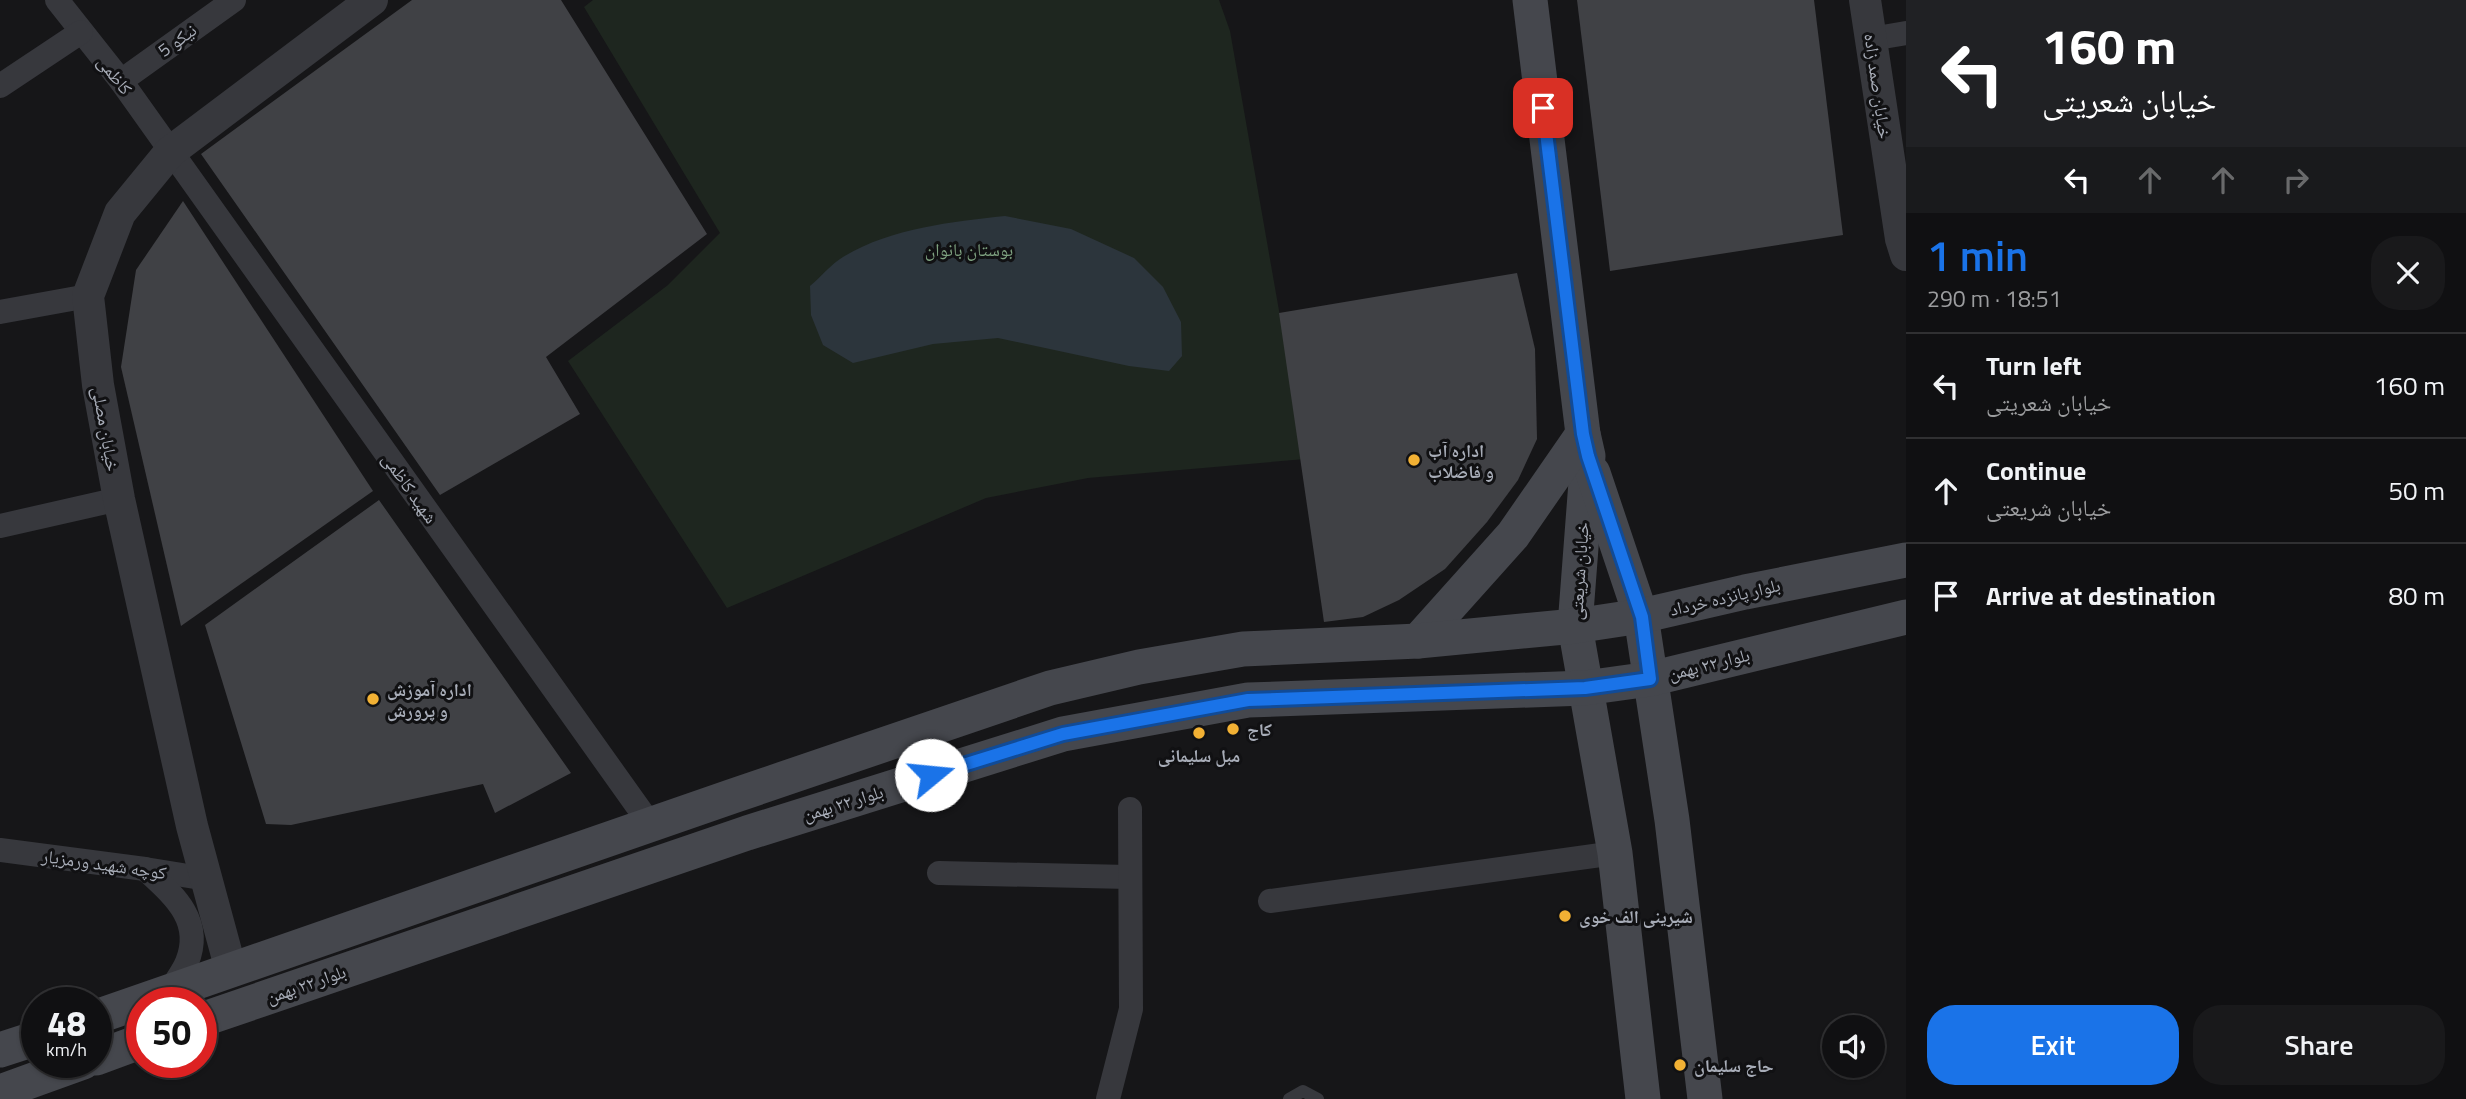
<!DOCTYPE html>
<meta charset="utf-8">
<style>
body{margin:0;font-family:"Titillium Web","Noto Naskh Arabic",sans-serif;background:#19191b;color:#f1f3f6;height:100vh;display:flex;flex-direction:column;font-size:26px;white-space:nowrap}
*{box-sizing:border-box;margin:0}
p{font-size:23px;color:#9c9d9f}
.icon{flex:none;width:38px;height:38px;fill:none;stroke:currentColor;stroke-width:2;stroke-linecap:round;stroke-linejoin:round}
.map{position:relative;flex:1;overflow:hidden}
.sheet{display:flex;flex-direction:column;background:#101012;width:560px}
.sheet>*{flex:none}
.banner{background:#202124;color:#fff;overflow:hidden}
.tools{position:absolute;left:1822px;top:1015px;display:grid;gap:14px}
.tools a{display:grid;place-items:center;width:63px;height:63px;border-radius:50%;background:#101012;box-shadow:0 2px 5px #0004,0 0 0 2px #303032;font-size:35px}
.speed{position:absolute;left:21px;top:987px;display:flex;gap:14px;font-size:35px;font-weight:700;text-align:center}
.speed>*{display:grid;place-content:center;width:91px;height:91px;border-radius:50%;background:#101012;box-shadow:0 2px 5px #0004,0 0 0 2px #303032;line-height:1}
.speed small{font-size:18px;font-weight:400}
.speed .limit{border:10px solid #d22;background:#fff;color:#111}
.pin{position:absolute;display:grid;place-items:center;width:60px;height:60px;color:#fff;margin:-30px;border-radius:14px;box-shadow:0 4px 10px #0006}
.me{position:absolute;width:77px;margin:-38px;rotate:73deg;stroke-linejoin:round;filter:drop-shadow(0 0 5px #0008)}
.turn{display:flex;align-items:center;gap:24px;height:147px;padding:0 21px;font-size:32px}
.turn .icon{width:91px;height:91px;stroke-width:2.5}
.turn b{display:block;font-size:49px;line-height:60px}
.lanes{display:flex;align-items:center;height:66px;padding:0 21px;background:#0003;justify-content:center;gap:35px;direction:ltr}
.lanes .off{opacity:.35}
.round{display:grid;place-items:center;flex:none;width:74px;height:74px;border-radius:28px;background:#19191b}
.overview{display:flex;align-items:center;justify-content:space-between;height:119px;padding:0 21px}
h1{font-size:42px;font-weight:600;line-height:52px;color:#1a73e8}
.button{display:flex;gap:14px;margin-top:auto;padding:14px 21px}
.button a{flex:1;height:80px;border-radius:28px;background:#1a73e8;color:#fff;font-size:28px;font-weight:600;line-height:80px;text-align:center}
.button a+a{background:#19191b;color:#f1f3f6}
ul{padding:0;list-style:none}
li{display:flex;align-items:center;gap:21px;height:105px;padding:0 21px;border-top:2px solid #303032}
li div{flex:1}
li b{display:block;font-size:26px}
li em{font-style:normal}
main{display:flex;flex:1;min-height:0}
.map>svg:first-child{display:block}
.green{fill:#1e261f}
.water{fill:#2c353c}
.building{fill:#404145}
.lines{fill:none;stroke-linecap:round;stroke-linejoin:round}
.service{stroke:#37383d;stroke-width:12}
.minor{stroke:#37383d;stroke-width:24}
.tertiary{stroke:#37383d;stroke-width:32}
.secondary{stroke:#45474d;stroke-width:35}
.route-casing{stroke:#114b97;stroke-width:18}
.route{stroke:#1a73e8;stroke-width:12}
.poi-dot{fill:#f2b134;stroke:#111113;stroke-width:2.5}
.labels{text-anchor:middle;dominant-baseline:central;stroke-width:6;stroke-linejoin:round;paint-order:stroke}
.street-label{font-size:18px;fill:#a8adb8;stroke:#111113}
.park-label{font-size:18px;fill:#7fa381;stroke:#111113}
.poi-label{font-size:18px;font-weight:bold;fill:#a8adb8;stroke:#111113;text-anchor:start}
</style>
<main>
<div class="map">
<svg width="1906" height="1099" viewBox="0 0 1906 1099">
<rect width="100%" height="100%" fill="#161618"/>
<path class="green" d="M 593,0 L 1219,0 L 1230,31 L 1305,459 L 1088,478 L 986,498 L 727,608 L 568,361 L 668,285 L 720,233 L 584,7 Z"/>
<path class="water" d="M 1005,216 L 1071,229 L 1134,258 L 1163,287 L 1181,322 L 1182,356 L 1169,371 L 1129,366 L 998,338 L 933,344 L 853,363 L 823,345 L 811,315 L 810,286 C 821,277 831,264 843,257 C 891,228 951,222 1005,216 Z"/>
<g class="building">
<path d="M 412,0 L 561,0 L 707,234 L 546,357 L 580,414 L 440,495 L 201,154 Z"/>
<path d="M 1577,0 L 1814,0 L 1843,235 L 1610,271 Z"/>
<path d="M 183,201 L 373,491 L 181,626 L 121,367 L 136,270 Z"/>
<path d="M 1517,273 L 1535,349 L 1537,439 L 1518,480 L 1487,522 L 1445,569 L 1399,600 L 1363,617 L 1324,622 L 1279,313 Z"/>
<path d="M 379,500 L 571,773 L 495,813 L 483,784 L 291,825 L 266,824 L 205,625 Z"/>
</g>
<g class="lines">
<path class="service" d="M 1289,1099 L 1303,1091 L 1318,1099"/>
<g class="minor">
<path d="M 57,0 L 121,81 L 650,824"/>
<path d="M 1871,39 L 1906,33"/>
<path d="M 121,81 L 234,0"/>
<path d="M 0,86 L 81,32"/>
<path d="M 0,312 L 88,296"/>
<path d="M 0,526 L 119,499"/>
<path d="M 0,850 L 145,869 L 207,879"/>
<path d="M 145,869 C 173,895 204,920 187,962 C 183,972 175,982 170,991"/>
<path d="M 939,873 L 1129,877"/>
<path d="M 1270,901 L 1615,853"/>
<path d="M 1108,1099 L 1131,1009 L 1130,809"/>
</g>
<g class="tertiary">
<path d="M 1865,0 L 1901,239 L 1906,255"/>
<path d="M 231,970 L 192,826 L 119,499 L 98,385 L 88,296 L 120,213 L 170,152 L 372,0"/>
</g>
<g class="secondary">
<path d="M 1530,0 L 1583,434 L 1588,456 L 1575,626 L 1615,853 L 1643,1099"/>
<path d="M 1593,473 L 1641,616 L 1672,820 L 1705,1099"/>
<path d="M 1418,641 L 1513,535 L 1583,434"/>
<path d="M 96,1017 L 733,796 L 1050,688 L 1139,667 L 1243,649 L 1418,641 L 1575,626 L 1641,616 L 1745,592 L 1906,560"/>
<path d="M 201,1020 L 747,833 L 1063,734 L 1248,700 L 1585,688 L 1650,679 L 1906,617"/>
<path d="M 0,1050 L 37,1038"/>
<path d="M 96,1058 L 142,1041"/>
<path d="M 0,1092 L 83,1062"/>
</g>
</g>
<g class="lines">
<g class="route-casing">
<path id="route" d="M 931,775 L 1063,734 L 1248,700 L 1585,688 L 1650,679 L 1642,617 L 1588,456 L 1583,434 L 1543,108"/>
</g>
<use href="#route" class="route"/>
</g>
<g class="poi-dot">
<circle cx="1414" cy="460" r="7"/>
<circle cx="373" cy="699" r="7"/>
<circle cx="1233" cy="729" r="7"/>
<circle cx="1199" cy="733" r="7"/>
<circle cx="1565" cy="916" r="7"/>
<circle cx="1680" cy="1065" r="7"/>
</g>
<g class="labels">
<g class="street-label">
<text transform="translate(177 40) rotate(-36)">نیکو 5</text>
<text transform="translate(115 75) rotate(52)">کاظمی</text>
<text transform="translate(1878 86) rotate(82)">خیابان صمد زاده</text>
<text transform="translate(106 429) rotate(80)">خیابان مصلی</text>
<text transform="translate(410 488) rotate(55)">شهید کاظمی</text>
<text transform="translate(1579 571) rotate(-86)">خیابان شریعتی</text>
<text transform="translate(1725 597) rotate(-13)">بلوار پانزده خرداد</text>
<text transform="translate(1709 664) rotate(-14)">بلوار ۲۲ بهمن</text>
<text transform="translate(843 803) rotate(-17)">بلوار ۲۲ بهمن</text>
<text transform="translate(104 864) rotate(8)">کوچه شهید ورمزیار</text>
<text transform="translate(306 984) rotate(-19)">بلوار ۲۲ بهمن</text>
</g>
<g class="park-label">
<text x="969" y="249">بوستان بانوان</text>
</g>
<g class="poi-label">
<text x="1428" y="450">اداره آب<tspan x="1428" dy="21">و فاضلاب</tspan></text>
<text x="387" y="689">اداره آموزش<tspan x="387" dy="21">و پرورش</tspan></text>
<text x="1247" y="729">کاج</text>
<text x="1199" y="755" text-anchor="middle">مبل سلیمانی</text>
<text x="1579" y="916">شیرینی الف خوی</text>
<text x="1694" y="1065">حاج سلیمان</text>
</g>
</g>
</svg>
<div class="tools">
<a><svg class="icon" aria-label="sound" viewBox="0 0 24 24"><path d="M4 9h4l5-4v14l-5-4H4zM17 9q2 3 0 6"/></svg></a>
</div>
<div class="speed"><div>48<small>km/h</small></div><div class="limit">50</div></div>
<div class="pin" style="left:1543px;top:108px;background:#d93025"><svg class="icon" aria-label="arrive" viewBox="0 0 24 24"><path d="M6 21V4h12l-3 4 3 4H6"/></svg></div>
<svg class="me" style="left:931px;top:775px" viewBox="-20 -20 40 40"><circle r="19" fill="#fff"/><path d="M0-13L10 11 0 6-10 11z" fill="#1a73e8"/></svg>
</div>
<section class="sheet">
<div class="banner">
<div class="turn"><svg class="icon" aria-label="left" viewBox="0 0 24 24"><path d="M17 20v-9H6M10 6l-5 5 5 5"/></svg><div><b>160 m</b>خیابان شعریتی</div></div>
<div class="lanes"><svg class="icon" aria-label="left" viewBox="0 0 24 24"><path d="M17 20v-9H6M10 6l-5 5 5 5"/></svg><svg class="icon off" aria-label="ahead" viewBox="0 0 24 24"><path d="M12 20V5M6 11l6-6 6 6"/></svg><svg class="icon off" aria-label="ahead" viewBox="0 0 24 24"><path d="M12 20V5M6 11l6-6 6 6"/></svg><svg class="icon off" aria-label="right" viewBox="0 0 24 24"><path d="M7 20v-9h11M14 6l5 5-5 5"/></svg></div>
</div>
<div class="overview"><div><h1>1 min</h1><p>290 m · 18:51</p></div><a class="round"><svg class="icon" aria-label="close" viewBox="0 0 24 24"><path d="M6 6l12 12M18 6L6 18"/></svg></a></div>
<ul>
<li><svg class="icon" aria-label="left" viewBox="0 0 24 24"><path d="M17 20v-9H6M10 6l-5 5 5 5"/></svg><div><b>Turn left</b><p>خیابان شعریتی</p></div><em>160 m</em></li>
<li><svg class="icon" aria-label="ahead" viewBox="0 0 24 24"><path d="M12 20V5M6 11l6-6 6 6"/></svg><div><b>Continue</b><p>خیابان شریعتی</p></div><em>50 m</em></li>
<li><svg class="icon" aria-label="arrive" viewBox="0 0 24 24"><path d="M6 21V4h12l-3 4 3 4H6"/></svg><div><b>Arrive at destination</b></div><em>80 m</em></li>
</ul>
<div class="button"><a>Exit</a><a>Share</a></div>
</section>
</main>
